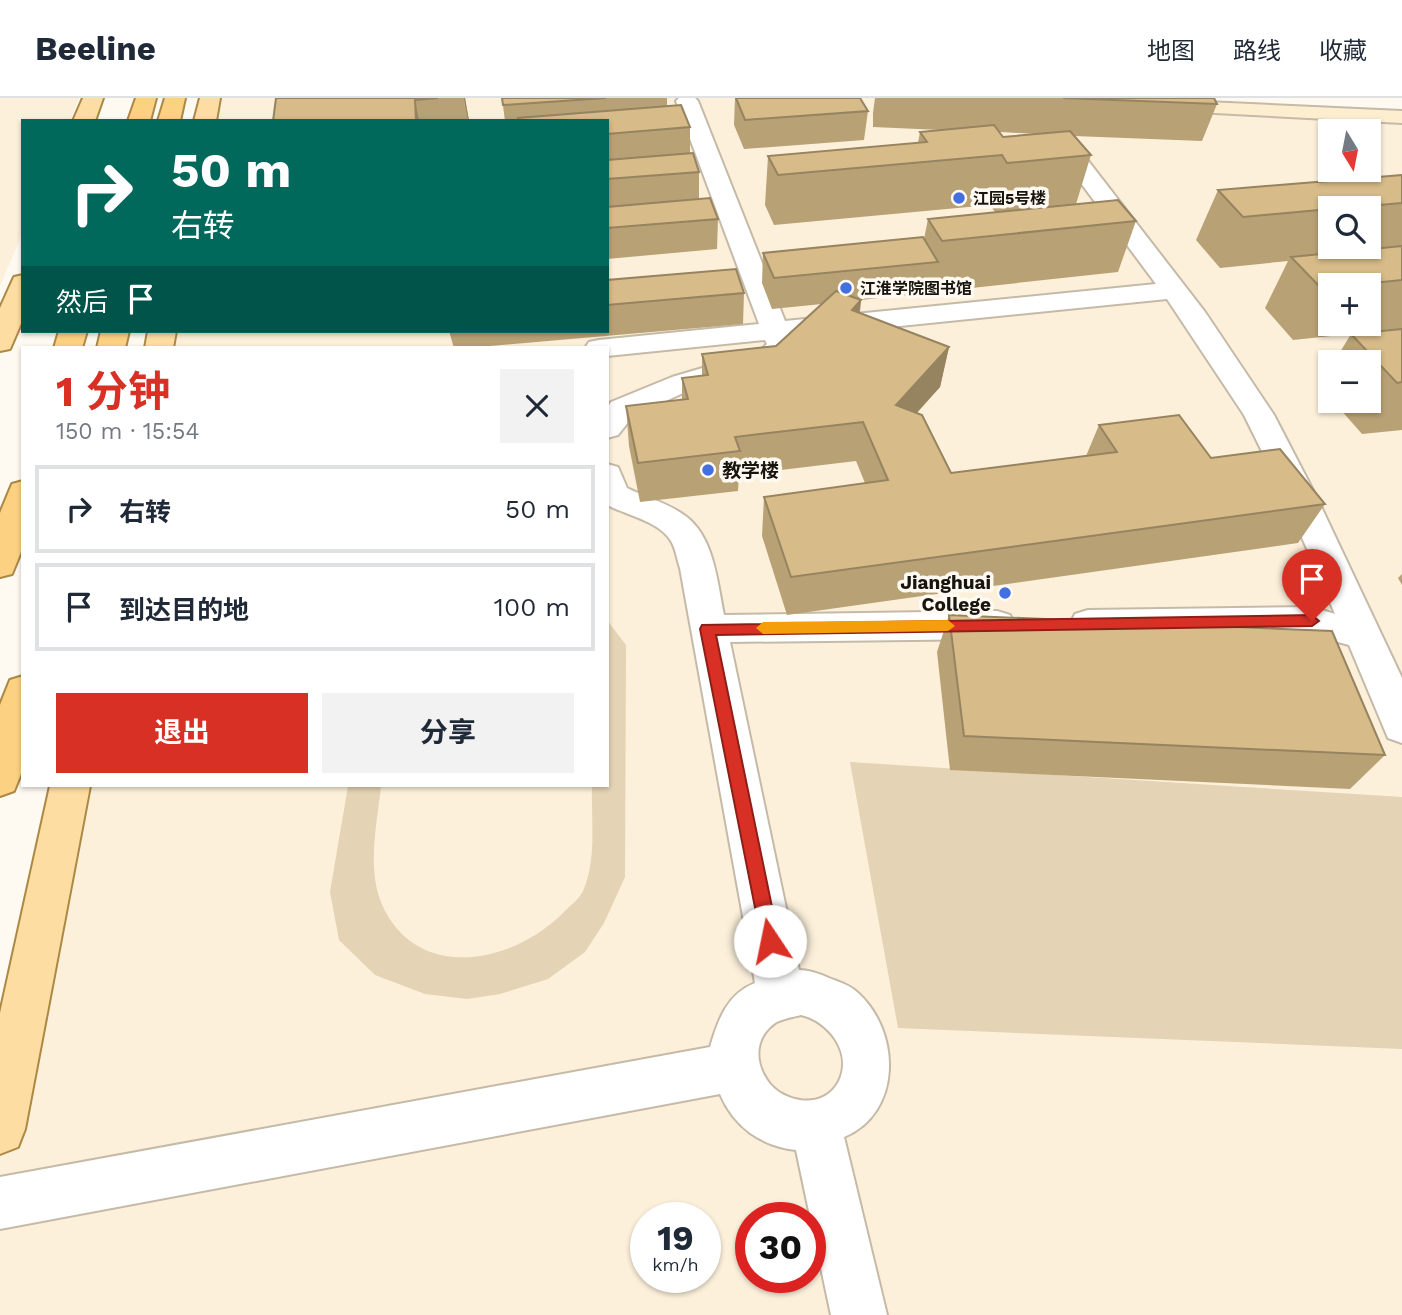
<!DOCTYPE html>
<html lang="zh">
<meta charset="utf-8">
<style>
body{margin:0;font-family:"Work Sans","Noto Sans SC",sans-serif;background:#f2f2f3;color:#1f2937;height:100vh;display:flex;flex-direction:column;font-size:26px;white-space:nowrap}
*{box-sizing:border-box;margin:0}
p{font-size:23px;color:#747a83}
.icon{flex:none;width:38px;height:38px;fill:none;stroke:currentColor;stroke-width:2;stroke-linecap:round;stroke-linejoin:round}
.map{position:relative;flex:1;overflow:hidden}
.drawer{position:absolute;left:21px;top:248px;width:588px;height:441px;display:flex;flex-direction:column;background:#fff;border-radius:0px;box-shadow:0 2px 5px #0004}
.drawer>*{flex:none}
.hud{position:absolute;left:21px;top:21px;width:588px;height:214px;border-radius:0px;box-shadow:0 2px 5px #0004;background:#00695c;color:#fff;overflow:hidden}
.needle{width:46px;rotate:170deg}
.controls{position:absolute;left:1318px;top:21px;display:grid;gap:14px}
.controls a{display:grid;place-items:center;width:63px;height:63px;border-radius:0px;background:#fff;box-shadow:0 2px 5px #0004;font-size:35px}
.speed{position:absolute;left:630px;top:1104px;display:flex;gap:14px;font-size:35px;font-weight:700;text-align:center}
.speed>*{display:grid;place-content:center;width:91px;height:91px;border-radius:50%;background:#fff;box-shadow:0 2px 5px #0004;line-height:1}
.speed small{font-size:18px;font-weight:400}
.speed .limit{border:10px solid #d22;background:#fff;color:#111}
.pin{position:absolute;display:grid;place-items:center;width:60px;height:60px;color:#fff;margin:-72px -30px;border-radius:50% 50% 50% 0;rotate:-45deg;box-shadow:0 0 7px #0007}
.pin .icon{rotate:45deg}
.me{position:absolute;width:77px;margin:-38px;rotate:349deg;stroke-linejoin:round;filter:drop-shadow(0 0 5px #0008)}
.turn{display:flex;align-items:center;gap:24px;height:147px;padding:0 35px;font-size:32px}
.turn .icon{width:91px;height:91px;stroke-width:2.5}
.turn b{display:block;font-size:49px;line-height:60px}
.then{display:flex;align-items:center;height:66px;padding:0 35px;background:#0003;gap:14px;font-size:26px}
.round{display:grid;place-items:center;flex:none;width:74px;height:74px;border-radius:0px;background:#f2f2f3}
.head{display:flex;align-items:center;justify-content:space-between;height:119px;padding:0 35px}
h1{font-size:42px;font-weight:700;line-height:52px;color:#d93025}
.cta{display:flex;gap:14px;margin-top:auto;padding:14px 35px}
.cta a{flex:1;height:80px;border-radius:0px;background:#d93025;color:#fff;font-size:28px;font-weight:700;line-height:80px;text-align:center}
.cta a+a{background:#f2f2f3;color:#1f2937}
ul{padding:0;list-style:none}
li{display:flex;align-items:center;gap:21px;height:88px;margin:0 14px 10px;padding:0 21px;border:4px solid #e0e1e3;border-radius:0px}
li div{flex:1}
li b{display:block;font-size:26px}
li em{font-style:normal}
header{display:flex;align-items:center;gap:42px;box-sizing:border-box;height:98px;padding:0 35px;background:#fff;border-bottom:2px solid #e0e1e3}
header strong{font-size:33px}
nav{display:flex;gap:38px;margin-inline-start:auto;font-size:24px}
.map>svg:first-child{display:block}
.built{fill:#fcf0db;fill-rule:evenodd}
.green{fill:#e4d3b4}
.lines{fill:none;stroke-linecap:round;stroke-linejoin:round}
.minor-casing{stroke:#c5baa8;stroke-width:4}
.secondary-casing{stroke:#c5baa8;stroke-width:4}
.primary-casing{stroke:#ac8845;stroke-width:4}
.trunk-casing{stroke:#ac8845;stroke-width:4}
.minor{fill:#fff;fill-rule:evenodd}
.secondary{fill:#feeed0;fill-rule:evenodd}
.primary{fill:#fddda1;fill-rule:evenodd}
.trunk{fill:#fcd282;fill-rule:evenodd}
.wall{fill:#b9a176;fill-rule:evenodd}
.shaded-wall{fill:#968360}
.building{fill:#d7bb89;stroke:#968360;stroke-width:2}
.route{fill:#d93025;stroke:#8d1f18;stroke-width:2}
.slow{fill:#f59e0b}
.poi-dot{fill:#436fe1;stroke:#fefaf2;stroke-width:2.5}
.labels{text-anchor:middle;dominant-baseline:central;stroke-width:7;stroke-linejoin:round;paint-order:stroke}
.far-poi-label{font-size:16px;font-weight:bold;fill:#18140e;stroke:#fefaf2;text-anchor:start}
.poi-label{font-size:19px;font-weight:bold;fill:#18140e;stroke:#fefaf2;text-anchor:start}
</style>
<header>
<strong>Beeline</strong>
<nav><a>地图</a><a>路线</a><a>收藏</a></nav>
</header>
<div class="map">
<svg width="1402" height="1217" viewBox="0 0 1402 1217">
<rect width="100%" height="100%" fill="#fefaf2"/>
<g class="built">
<path d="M 0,0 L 79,0 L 70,23 L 23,23 L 23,134 L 0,188 Z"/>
<path d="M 210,0 L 1001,0 L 1402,19 L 1402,1217 L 0,1217 L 0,1031 L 70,688 L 607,688 L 607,250 L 159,250 L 162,233 L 607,233 L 607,23 L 205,23 ZM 1330,33 L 1368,33 L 1368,72 L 1330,72 ZM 1330,110 L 1368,110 L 1368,149 L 1330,149 ZM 1330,187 L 1368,187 L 1368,226 L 1330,226 ZM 1330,264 L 1368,264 L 1368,303 L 1330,303 ZM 646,1120 L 705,1120 L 705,1180 L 646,1180 ZM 751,1120 L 810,1120 L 810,1180 L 751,1180 Z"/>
</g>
<g class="green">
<path d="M 607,522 L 626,547 L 625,779 L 604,825 L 585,854 L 548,881 L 500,896 L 467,901 L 425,896 L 375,877 L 339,842 L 330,794 L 348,688 L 381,688 C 377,728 365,775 385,813 C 423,884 513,864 562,816 C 568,809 579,802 583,793 C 597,762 591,721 592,688 L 607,688 Z"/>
<path d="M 850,664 L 1402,699 L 1402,951 L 898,930 Z"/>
</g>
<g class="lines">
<g class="minor-casing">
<g id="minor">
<path d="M 679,0 L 695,0 L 698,3 L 785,223 L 1156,186 L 1043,34 L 1046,29 L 1062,29 L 1205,214 L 1274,317 L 1317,400 L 1402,580 L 1402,645 L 1388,640 L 1349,547 L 1312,537 L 1088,540 L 1075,536 L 1070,526 L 1075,516 L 1088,512 L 1312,509 L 1335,516 L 1285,400 L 1244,317 L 1167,201 L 792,239 L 795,247 L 780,265 L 692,291 L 633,318 L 618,337 L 607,340 L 607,310 L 611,304 L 672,279 L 760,253 L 767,246 L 765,242 L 607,258 L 607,250 L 585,250 L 589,244 L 599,242 L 759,226 L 676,3 Z"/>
<path d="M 607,366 L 618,369 L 627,390 C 645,399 665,404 681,415 C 714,435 717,483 724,517 L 997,513 L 1010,517 L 1015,527 L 1010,537 L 997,541 L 730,544 L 799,872 C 809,872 820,876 829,880 C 839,884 850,887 858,895 C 901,934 902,1015 844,1039 L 887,1217 L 831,1217 L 796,1052 C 761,1048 734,1029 720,996 L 0,1131 L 0,1079 L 710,949 C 718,922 727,896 755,885 L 680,470 C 677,462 676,451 671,443 C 659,423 626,417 607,407 ZM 801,917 C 828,923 853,954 839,983 C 824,1013 782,1005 767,982 C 754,963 755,939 775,925 C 782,921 793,919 801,917 Z"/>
</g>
</g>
<g class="secondary-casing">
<path id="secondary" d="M 1164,2 L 1402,13 L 1402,25 L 1157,12 L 1153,8 L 1157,4 Z"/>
</g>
<g class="primary-casing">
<g id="primary">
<path d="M 83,0 L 103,0 L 95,23 L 73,23 Z"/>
<path d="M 200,0 L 220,0 L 216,23 L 194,23 Z"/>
<path d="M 23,177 L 23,221 L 10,251 L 0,253 L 0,210 L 14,179 Z"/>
<path d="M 148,233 L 176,233 L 173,250 L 145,250 Z"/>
<path d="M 50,688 L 90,688 L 25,1031 L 18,1049 L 0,1056 L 0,915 Z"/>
</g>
</g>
<g class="trunk-casing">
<g id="trunk">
<path d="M 136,0 L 156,0 L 150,23 L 128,23 Z"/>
<path d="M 165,0 L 185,0 L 180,23 L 158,23 Z"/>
<path d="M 59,233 L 87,233 L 82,250 L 54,250 Z"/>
<path d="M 101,233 L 129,233 L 125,250 L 97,250 Z"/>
<path d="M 23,383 L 23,449 L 12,476 L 0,479 L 0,415 L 12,386 Z"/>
<path d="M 23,578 L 23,671 L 14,693 L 0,698 L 0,607 L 10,582 Z"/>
</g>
</g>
<use href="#minor" class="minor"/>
<use href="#secondary" class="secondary"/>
<use href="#primary" class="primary"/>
<use href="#trunk" class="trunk"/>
</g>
<g class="wall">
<path d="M 276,0 L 465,0 L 469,23 L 273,23 Z"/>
<path d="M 502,0 L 667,0 L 667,8 L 690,29 L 690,56 L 699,74 L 699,101 L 718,121 L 717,151 L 607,161 L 607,23 L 505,23 Z"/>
<path d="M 735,0 L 860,0 L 868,13 L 864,42 L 744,51 L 734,27 Z"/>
<path d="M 875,0 L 1214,0 L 1217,6 L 1202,43 L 1074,38 L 1091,57 L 1076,106 L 1136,123 L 1118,174 L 861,202 L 860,215 L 949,249 L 940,289 L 917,315 L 951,375 L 1086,358 L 1099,327 L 1211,360 L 1325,406 L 1298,445 L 787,517 L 762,438 L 764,399 L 865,385 L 856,363 L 739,377 L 738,393 L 640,404 L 629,348 L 626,308 L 682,302 L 682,280 L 702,278 L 702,256 L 776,248 L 822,206 L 772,211 L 762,185 L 763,155 L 924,141 L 928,121 L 995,114 L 990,107 L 774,127 L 765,107 L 768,58 L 918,45 L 920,34 L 940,32 L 873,29 L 873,15 ZM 1000,34 L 1037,36 L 1003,39 Z"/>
<path d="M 1402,77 L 1402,332 L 1362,336 L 1333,303 L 1368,303 L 1368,264 L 1334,264 L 1351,236 L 1379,233 L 1293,242 L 1265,210 L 1288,163 L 1220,170 L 1196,142 L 1218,92 ZM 1330,110 L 1368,110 L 1368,149 L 1330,149 ZM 1330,187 L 1368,187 L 1368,226 L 1330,226 Z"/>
<path d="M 607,182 L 744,195 L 743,226 L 467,250 L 454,250 L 449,233 L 607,233 Z"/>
<path d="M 1330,271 L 1330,300 L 1320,288 Z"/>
<path d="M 1402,476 L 1402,487 L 1398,480 Z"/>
<path d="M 949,517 L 1385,657 L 1350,691 L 950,672 L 937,554 Z"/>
</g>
<g class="shaded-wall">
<path d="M 464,0 L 465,0 L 469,23 L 468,23 Z"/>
<path d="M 415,2 L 419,23 L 416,23 Z"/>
<path d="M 861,202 L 856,241 L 852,212 Z"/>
<path d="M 949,249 L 940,289 L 888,346 L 896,307 Z"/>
</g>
<g class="building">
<path d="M 276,0 L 438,0 L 415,2 L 416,23 L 273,23 Z"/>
<path d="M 502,0 L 606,0 L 503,7 Z"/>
<path d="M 736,0 L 860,0 L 868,13 L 745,22 Z"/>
<path d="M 1063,0 L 1214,0 L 1217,6 Z"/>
<path d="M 681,7 L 690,29 L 607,36 L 607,23 L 519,23 L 518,20 Z"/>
<path d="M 994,27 L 1003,39 L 1070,33 L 1091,57 L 1007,65 L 1002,57 L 778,77 L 768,58 L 927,44 L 920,34 Z"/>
<path d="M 693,55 L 699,74 L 607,81 L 607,62 Z"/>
<path d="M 1402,77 L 1402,105 L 1344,110 L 1330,110 L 1330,111 L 1243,119 L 1218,92 Z"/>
<path d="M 710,100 L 718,121 L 607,130 L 607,109 Z"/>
<path d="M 1118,102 L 1136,123 L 942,143 L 928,121 Z"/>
<path d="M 923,139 L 938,164 L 774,180 L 763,155 Z"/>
<path d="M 1402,148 L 1402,182 L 1352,187 L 1330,187 L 1330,189 L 1321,190 L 1291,159 Z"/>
<path d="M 736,171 L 744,195 L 607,207 L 607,182 Z"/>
<path d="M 836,193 L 861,202 L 852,212 L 949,249 L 896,307 L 922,317 L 951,375 L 1117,354 L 1099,327 L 1179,317 L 1211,360 L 1280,351 L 1325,406 L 791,479 L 764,399 L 888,382 L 863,324 L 735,339 L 740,353 L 638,365 L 626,308 L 688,301 L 682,280 L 708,277 L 702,256 L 776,248 Z"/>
<path d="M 1402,231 L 1402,284 L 1397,285 L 1351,236 Z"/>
<path d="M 949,517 L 1332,533 L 1385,657 L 964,638 Z"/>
</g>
<path class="route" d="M 1312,517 L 1319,523 L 1312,528 L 716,537 L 779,843 L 776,850 L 770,852 L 763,850 L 700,531 L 702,527 Z"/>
<path class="slow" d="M 948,522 L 955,528 L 948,533 L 763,536 L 756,530 L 763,524 Z"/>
<g class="poi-dot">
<circle cx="959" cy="100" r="7"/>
<circle cx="846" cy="190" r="7"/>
<circle cx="708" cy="372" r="7"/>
<circle cx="1005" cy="495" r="7"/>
</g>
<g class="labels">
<g class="far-poi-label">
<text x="973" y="100">江园5号楼</text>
<text x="860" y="190">江淮学院图书馆</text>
</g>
<g class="poi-label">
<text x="722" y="372">教学楼</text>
<text x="991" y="484" text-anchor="end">Jianghuai<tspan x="991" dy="22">College</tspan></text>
</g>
</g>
</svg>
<div class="controls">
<a><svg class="needle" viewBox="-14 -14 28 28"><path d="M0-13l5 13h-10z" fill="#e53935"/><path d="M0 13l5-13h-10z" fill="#747a83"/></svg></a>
<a><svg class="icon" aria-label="search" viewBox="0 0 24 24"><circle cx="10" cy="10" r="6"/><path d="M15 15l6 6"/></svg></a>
<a>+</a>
<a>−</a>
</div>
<div class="speed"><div>19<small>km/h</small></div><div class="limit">30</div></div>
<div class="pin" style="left:1312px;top:523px;background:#d93025"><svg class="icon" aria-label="arrive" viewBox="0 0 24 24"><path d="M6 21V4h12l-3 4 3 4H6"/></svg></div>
<svg class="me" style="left:770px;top:843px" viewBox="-20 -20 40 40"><circle r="19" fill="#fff"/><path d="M0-13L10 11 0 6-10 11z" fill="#d93025"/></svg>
<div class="hud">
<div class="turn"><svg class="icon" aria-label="right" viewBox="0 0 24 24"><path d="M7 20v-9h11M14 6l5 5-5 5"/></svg><div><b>50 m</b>右转</div></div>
<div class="then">然后<svg class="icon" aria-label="arrive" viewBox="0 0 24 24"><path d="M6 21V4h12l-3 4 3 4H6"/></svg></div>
</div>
<section class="drawer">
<div class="head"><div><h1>1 分钟</h1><p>150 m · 15:54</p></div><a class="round"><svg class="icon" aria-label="close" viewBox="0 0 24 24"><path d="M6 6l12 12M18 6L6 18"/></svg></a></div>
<ul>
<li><svg class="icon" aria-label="right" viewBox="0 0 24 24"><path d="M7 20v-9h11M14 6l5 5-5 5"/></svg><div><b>右转</b></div><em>50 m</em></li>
<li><svg class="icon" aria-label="arrive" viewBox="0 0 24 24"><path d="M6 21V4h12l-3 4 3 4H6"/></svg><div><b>到达目的地</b></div><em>100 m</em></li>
</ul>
<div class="cta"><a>退出</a><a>分享</a></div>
</section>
</div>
